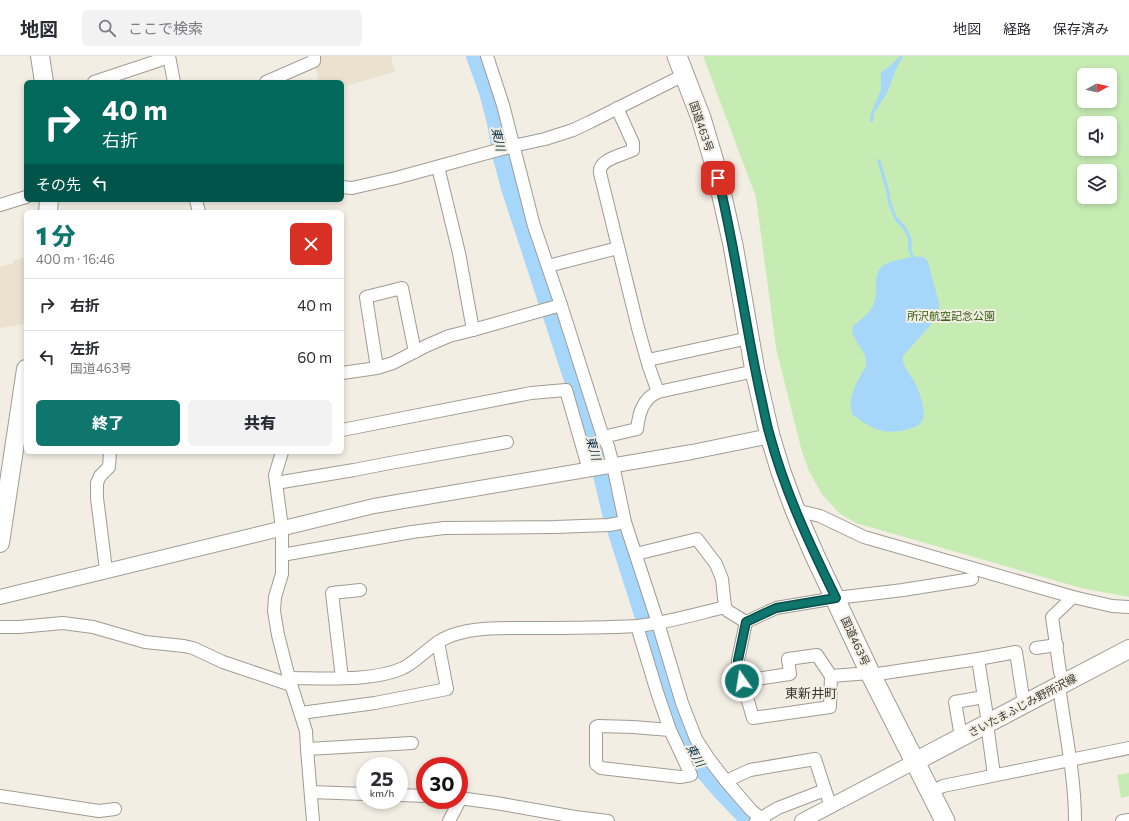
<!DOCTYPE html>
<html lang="ja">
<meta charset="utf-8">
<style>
body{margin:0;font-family:Commissioner,"Noto Sans JP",sans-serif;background:#f2f2f3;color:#2b2b33;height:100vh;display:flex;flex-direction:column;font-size:15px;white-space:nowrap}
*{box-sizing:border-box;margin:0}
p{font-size:13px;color:#7c7c81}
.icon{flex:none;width:22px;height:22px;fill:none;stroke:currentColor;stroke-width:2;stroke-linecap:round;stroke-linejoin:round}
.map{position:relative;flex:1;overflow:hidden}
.side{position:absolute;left:24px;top:154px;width:320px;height:244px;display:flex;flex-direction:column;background:#fff;border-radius:6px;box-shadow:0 2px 6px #0003}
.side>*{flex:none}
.banner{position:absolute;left:24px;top:24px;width:320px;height:122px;border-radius:6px;box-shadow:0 2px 6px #0003;background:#00695c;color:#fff;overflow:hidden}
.needle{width:26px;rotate:82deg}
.fabs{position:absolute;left:1077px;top:12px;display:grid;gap:8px}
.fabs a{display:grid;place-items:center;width:40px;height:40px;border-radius:6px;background:#fff;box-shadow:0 2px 6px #0003;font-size:20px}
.speed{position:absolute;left:356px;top:701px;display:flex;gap:8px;font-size:20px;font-weight:700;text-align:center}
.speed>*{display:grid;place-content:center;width:52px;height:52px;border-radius:50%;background:#fff;box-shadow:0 2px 6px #0003;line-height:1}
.speed small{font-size:10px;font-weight:400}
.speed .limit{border:6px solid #d22;background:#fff;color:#111}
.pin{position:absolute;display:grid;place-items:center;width:34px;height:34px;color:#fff;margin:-17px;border-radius:8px;box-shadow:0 2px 6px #0006}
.me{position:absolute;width:44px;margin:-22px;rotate:347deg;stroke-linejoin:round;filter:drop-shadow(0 0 3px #0008)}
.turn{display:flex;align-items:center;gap:14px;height:84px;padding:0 12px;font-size:18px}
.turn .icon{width:52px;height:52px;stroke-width:2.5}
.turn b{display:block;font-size:28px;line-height:34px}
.then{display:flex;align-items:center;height:38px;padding:0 12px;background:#0003;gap:8px;font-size:15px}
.round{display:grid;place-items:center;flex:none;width:42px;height:42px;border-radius:6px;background:#f2f2f3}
.head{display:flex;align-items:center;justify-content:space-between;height:68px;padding:0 12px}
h1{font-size:24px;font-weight:800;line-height:30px;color:#0f766e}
.primary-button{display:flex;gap:8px;margin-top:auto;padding:8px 12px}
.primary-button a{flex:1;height:46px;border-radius:6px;background:#0f766e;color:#fff;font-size:16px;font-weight:800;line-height:46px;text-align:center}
.primary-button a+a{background:#f2f2f3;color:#2b2b33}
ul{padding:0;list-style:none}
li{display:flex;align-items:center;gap:12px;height:52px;padding:0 12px;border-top:1px solid #e1e1e2}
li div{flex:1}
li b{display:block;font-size:15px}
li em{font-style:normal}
header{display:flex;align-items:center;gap:24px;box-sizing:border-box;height:56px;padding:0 20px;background:#fff;border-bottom:1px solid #e1e1e2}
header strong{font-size:19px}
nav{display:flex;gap:22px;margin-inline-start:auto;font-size:14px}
.search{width:280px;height:36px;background:#f2f2f3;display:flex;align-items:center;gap:10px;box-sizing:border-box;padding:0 14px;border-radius:6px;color:#7c7c81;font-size:15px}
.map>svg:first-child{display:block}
.built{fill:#eae1cf}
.green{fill:#c6ecb3;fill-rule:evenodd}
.water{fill:#a6d7fb}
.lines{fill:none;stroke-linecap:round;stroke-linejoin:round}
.river{stroke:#a6d7fb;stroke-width:18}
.minor-casing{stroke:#a19b92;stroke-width:14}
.tertiary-casing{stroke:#a19b92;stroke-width:16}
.primary-casing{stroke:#a19b92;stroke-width:20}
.trunk-casing{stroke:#a19b92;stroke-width:21}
.minor{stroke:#fff;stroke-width:12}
.tertiary{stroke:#fff;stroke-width:14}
.primary{stroke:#fff;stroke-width:18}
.trunk{stroke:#fff;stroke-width:19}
.route-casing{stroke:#0a4d48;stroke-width:10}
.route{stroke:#0f766e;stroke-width:7}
.labels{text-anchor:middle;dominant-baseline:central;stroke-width:4;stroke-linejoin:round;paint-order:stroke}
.street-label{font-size:11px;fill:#393732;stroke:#f3eee3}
.park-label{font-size:11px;fill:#336111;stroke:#f3eee3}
.water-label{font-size:12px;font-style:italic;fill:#093048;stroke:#f3eee3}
.quarter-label{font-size:13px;fill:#393732;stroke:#f3eee3}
</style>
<header>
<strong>地図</strong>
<div class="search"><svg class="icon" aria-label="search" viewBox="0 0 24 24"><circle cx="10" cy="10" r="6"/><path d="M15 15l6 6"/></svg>ここで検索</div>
<nav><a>地図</a><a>経路</a><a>保存済み</a></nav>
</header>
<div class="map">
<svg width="1129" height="765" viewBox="0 0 1129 765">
<rect width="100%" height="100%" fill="#f3eee3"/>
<g class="built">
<path d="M 317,0 L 391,0 L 395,16 L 342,31 L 342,26 L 319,26 L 315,10 Z"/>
<path d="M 26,201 L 26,261 L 25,268 L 0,272 L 0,211 L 14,207 L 14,204 Z"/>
</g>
<g class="green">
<path d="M 703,0 L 1129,0 L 1129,541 L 1081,532 L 856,467 L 840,458 L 821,437 L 809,415 L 802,396 L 776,292 L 756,141 ZM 1084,19 L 1110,19 L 1110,45 L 1084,45 ZM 1084,67 L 1110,67 L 1110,93 L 1084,93 ZM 1084,115 L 1110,115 L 1110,141 L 1084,141 Z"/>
<path d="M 1129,717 L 1129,740 L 1121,742 L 1117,719 Z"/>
</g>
<g class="water">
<path d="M 900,0 L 903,0 L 896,13 L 887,37 L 874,57 L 873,66 L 870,66 L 871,57 L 881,34 L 881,16 L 889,11 Z"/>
<path d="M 880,103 L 889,134 L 891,145 L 896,160 L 906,171 L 911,181 L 912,186 L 911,193 L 914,201 C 921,200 924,200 928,206 L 939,247 L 939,257 L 936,263 L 903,300 C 902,311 909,316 914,325 C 919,333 926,354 923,363 C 920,370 915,371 909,373 C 884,380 872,373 852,358 C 848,344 854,331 861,319 C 863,315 866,312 866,308 C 868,295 848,282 853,270 C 861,263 870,258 874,247 C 879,236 871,217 884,209 C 891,204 903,204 911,201 L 908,193 L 908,183 L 904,174 L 895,164 L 888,147 L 886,135 L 877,104 Z"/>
</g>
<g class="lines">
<path class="river" d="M 475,0 L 488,36 L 496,67 L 502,102 L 510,132 L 596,394 L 612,461 L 641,552 L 676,659 L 696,706 L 723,737 L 750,765"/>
<g class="minor-casing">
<g id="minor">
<path d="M 169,0 L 174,26"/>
<path d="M 487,0 L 503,49 L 534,170 L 561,249 L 603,381 L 608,390 L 613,409 L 625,466 L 658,567 L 682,647 L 696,683 L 709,703 L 726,725 L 751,754 L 764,765"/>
<path d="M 94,26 L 169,1"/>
<path d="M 266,26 L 314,5 L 314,0"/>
<path d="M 617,52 L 633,87 L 633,94 C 623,99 598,103 600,117 L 638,272 L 649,311 L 658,336"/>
<path d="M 438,111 L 459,197 L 473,274"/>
<path d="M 342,131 L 352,132 L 396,122 L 513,90 L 545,83 L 573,74 L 590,66 L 684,19"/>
<path d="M 196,144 L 199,156"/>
<path d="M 0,149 L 26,141"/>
<path d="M 548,210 L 618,192"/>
<path d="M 648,304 L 749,282"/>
<path d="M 377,312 L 366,241 L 402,232 L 415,296"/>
<path d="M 342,317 L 377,312 L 393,307 L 426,290 L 449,280 L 473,274 L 561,249"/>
<path d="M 342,374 L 531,337 L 566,334 L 589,414"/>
<path d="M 603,381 L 637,373 C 639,358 642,343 658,336 L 755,315"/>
<path d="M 282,396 L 275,419 L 282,472 L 282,518 L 275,541 L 274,555 L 278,579 L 289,622 L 306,675 L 307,693 L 313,765"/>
<path d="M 276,427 L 354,414 L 390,407 L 507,386"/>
<path d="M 795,454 L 820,460 L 864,481 L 1073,541 L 1112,550 L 1129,551"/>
<path d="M 636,498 L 697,483 L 716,508 L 722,523 L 725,551"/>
<path d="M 282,499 L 412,476 L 444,472 L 555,471 L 609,469 L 625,466"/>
<path d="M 106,514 L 97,442 L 97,427 L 100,420 L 109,411 L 110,396"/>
<path d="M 746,566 L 738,604 L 738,611 L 753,662 L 830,651 L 831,620 L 870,617"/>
<path d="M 637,570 L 657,636 L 670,674 L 691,719 L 680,721 L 601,712 L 596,708 L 596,671 L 598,670 L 633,671 L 670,674"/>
<path d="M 0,571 L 19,571 L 63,567 L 93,571 L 145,586 L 184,590 L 193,592 L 223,606 L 291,629"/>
<path d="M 1036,592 L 1057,589"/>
<path d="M 978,603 L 988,667"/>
<path d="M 871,619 L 978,603 L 1016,596 L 1024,648"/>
<path d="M 289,622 C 322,622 373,626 403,612 C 415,606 425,595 437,587 C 445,581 457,577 468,575 C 488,571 508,572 528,572 C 564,572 601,572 637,570 C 667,567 696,558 725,551 L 728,555 L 746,566 L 776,552 L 836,542 L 903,534 L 972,523"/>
<path d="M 342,622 L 332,537 L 360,534"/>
<path d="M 742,625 L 790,618 L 788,603 L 817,599 L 831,620"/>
<path d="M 1065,627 L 1060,616 L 1052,561 L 1073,541"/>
<path d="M 1059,630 C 1065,675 1075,720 1075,765"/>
<path d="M 301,657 L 375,647 L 447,633 L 438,586"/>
<path d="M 987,668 L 994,719"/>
<path d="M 961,681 L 955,646 L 984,641"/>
<path d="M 307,693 L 412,687"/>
<path d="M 726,725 L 750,714 L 815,703 L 825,734"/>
<path d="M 311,736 L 365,738"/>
<path d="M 931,736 L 943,730 L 1129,692"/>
<path d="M 399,739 L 425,740"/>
<path d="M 0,740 L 99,755 L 115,753"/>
<path d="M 459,742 L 496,747 L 575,761 L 608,765"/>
<path d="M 449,765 L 461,742"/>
<path d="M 756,765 L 778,752 L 825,734 L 831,750"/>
<path d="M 1122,765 L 1129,764"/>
</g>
</g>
<g class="tertiary-casing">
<g id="tertiary">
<path d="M 0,541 L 374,450 L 692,396 L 770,380"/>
<path d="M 802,765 L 916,705"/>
</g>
</g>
<g class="primary-casing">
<g id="primary">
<path d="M 40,0 L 44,26"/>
<path d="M 48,156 L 49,144"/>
<path d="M 0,487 L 26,313"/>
<path d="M 916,705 L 1129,593"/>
</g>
</g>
<g class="trunk-casing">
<path id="trunk" d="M 677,0 L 701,62 L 715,109 L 733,189 L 755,315 L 770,380 L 781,416 L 795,454 L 815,500 L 871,619 L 945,765"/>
</g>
<use href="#minor" class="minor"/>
<use href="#tertiary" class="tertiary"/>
<use href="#primary" class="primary"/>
<use href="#trunk" class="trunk"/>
</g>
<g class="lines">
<g class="route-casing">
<path id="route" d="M 718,122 C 736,195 745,269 761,341 C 764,354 766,367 770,380 C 785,436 810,489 836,542 L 776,552 L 746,566 L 738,604 L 738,611 L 742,625"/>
</g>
<use href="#route" class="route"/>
</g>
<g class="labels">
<g class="street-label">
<text transform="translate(702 70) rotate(71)">国道463号</text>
<text transform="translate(856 585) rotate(65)">国道463号</text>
<text transform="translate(1022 649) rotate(-28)">さいたまふじみ野所沢線</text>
</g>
<g class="park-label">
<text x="951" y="259">所沢航空記念公園</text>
</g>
<g class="water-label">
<text transform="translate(499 83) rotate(77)">東川</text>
<text transform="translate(594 392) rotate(74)">東川</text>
<text transform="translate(696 699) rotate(60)">東川</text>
</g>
<g class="quarter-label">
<text x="811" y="637">東新井町</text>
</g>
</g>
</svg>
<div class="fabs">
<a><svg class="needle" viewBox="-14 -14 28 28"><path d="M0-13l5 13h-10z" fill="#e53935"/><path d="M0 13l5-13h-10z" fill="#7c7c81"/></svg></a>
<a><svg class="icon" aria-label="sound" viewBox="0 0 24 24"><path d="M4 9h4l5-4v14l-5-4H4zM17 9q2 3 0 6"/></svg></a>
<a><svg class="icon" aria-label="layers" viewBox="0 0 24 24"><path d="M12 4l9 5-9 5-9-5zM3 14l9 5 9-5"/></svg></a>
</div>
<div class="speed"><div>25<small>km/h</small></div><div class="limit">30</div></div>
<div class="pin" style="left:718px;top:122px;background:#d93025"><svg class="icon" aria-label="arrive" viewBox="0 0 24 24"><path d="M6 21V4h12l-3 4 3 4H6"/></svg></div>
<svg class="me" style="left:742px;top:625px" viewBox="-20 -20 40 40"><circle r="17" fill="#0f766e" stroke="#fff" stroke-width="3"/><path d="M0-11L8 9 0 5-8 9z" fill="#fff"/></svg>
<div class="banner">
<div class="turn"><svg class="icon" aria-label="right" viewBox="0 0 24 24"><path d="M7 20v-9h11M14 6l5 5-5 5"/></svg><div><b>40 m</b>右折</div></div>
<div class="then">その先<svg class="icon" aria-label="left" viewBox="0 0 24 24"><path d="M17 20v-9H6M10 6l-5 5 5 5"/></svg></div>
</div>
<section class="side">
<div class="head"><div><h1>1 分</h1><p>400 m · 16:46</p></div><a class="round" style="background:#d93025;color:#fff"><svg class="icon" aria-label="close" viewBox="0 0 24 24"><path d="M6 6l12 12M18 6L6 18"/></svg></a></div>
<ul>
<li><svg class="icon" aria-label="right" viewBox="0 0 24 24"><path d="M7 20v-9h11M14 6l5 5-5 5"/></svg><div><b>右折</b></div><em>40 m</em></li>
<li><svg class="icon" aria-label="left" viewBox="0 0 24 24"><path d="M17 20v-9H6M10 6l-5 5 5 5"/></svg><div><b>左折</b><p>国道463号</p></div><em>60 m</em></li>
</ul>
<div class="primary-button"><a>終了</a><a>共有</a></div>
</section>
</div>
